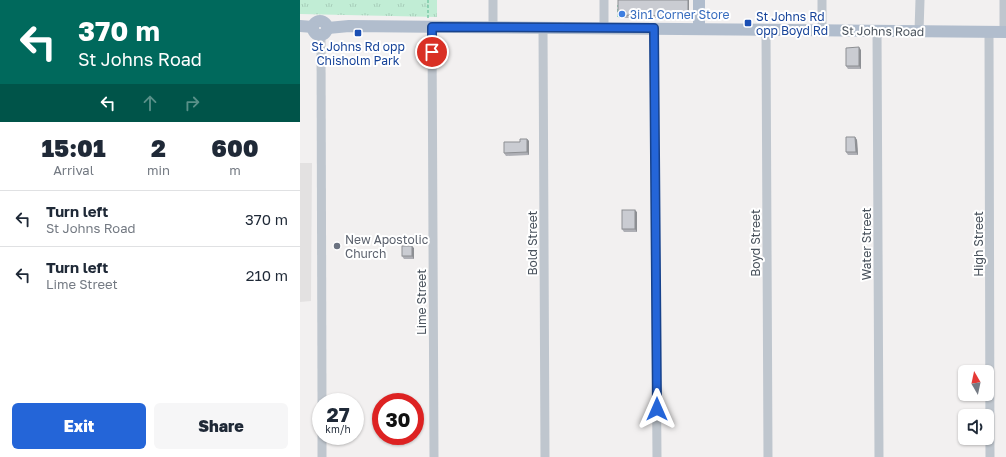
<!DOCTYPE html>
<style>
body{margin:0;font-family:"Golos Text",sans-serif;background:#f6f6f7;color:#1f2937;height:100vh;display:flex;flex-direction:column;font-size:15px;white-space:nowrap}
*{box-sizing:border-box;margin:0}
p{font-size:13px;color:#747a83}
.icon{flex:none;width:22px;height:22px;fill:none;stroke:currentColor;stroke-width:2;stroke-linecap:round;stroke-linejoin:round}
.map{position:relative;flex:1;overflow:hidden}
.side{display:flex;flex-direction:column;background:#fff;width:300px}
.side>*{flex:none}
.guide{background:#00695c;color:#fff;overflow:hidden}
.needle{width:26px;rotate:351deg}
.tools{position:absolute;left:658px;top:365px;display:grid;gap:8px}
.tools a{display:grid;place-items:center;width:36px;height:36px;border-radius:6px;background:#fff;box-shadow:0 1px 3px #0004;font-size:20px}
.speed{position:absolute;left:12px;top:393px;display:flex;gap:8px;font-size:20px;font-weight:700;text-align:center}
.speed>*{display:grid;place-content:center;width:52px;height:52px;border-radius:50%;background:#fff;box-shadow:0 1px 3px #0004;line-height:1}
.speed small{font-size:10px;font-weight:400}
.speed .limit{border:6px solid #d22;background:#fff;color:#111}
.pin{position:absolute;display:grid;place-items:center;width:34px;height:34px;color:#fff;margin:-17px;border:2px solid #fff;border-radius:50%;box-shadow:0 1px 4px #0007}
.me{position:absolute;width:44px;margin:-22px;rotate:0deg;stroke-linejoin:round;filter:drop-shadow(0 0 3px #0008)}
.turn{display:flex;align-items:center;gap:14px;height:84px;padding:0 12px;font-size:18px}
.turn .icon{width:52px;height:52px;stroke-width:2.5}
.turn b{display:block;font-size:28px;line-height:34px}
.lanes{display:flex;align-items:center;height:38px;padding:0 12px;background:#0003;justify-content:center;gap:20px;direction:ltr}
.lanes .off{opacity:.35}
.eta{display:flex;justify-content:space-evenly;align-items:center;height:68px;text-align:center}
.eta b{font-size:24px;font-weight:800;line-height:28px}
.button{display:flex;gap:8px;margin-top:auto;padding:8px 12px}
.button a{flex:1;height:46px;border-radius:6px;background:#2465d8;color:#fff;font-size:16px;font-weight:800;line-height:46px;text-align:center}
.button a+a{background:#f6f6f7;color:#1f2937}
ul{padding:0;list-style:none}
li{display:flex;align-items:center;gap:12px;height:56px;padding:0 12px;border-top:1px solid #e0e1e3}
li div{flex:1}
li b{display:block;font-size:15px}
li em{font-style:normal}
main{display:flex;flex:1;min-height:0}
.map>svg:first-child{display:block}
.education{fill:#e3e1e1}
.park{fill:url(#park-tufts)}
.lines{fill:none;stroke-linecap:round;stroke-linejoin:round}
.path{stroke:#7bc9a8;stroke-width:1.5;stroke-dasharray:3 2;stroke-linecap:butt}
.minor{stroke:#bfc6ce;stroke-width:9}
.major{stroke:#b1bdcd;stroke-width:12}
.wall{fill:#aeafb5}
.shaded-wall{fill:#8d8f93}
.building{fill:#caccd2;stroke:#8d8f93}
.route-casing{stroke:#17428c;stroke-width:10}
.route{stroke:#2465d8;stroke-width:7}
.shop-dot{fill:#3f7fe0;stroke:#fff;stroke-width:1.5}
.transit-dot{fill:#1a4fb4;stroke:#fff;stroke-width:1.5}
.worship-dot{fill:#6b7280;stroke:#fff;stroke-width:1.5}
.labels{text-anchor:middle;dominant-baseline:central;stroke-width:4;stroke-linejoin:round;paint-order:stroke}
.shop-label{font-size:12px;fill:#366cbe;stroke:#fff;text-anchor:start}
.transit-label{font-size:12px;fill:#164399;stroke:#fff;text-anchor:start}
.street-label{font-size:12px;fill:#49525c;stroke:#fff}
.worship-label{font-size:12px;fill:#5b616d;stroke:#fff;text-anchor:start}
</style>
<main>
<section class="side">
<div class="guide">
<div class="turn"><svg class="icon" aria-label="left" viewBox="0 0 24 24"><path d="M17 20v-9H6M10 6l-5 5 5 5"/></svg><div><b>370 m</b>St Johns Road</div></div>
<div class="lanes"><svg class="icon" aria-label="left" viewBox="0 0 24 24"><path d="M17 20v-9H6M10 6l-5 5 5 5"/></svg><svg class="icon off" aria-label="ahead" viewBox="0 0 24 24"><path d="M12 20V5M6 11l6-6 6 6"/></svg><svg class="icon off" aria-label="right" viewBox="0 0 24 24"><path d="M7 20v-9h11M14 6l5 5-5 5"/></svg></div>
</div>
<div class="eta">
<div><b>15:01</b><p>Arrival</p></div>
<div><b>2</b><p>min</p></div>
<div><b>600</b><p>m</p></div>
</div>
<ul>
<li><svg class="icon" aria-label="left" viewBox="0 0 24 24"><path d="M17 20v-9H6M10 6l-5 5 5 5"/></svg><div><b>Turn left</b><p>St Johns Road</p></div><em>370 m</em></li>
<li><svg class="icon" aria-label="left" viewBox="0 0 24 24"><path d="M17 20v-9H6M10 6l-5 5 5 5"/></svg><div><b>Turn left</b><p>Lime Street</p></div><em>210 m</em></li>
</ul>
<div class="button"><a>Exit</a><a>Share</a></div>
</section>
<div class="map">
<svg width="706" height="457" viewBox="0 0 706 457">
<defs>
<pattern id="park-tufts" width="24" height="20" patternUnits="userSpaceOnUse"><rect width="24" height="20" fill="#c1edd5"/><path d="M3 7l-1-3M5 7V3M7 7l1-3M15 17l-1-3M17 17v-4M19 17l1-3" fill="none" stroke="#a7cdb9"/></pattern>
</defs>
<rect width="100%" height="100%" fill="#f2f0f0"/>
<path class="education" d="M 0,163 L 12,163 L 11,301 L 0,302 Z"/>
<path class="park" d="M 0,0 L 137,0 L 137,17 L 0,14 Z"/>
<g class="lines">
<g class="path">
<path d="M 318,17 L 318,5"/>
<path d="M 128,18 L 128,0"/>
</g>
<g class="minor">
<path d="M 193,0 L 193,27"/>
<path d="M 304,0 L 304,28"/>
<path d="M 704,0 L 704,32"/>
<path d="M 132,27 L 134,457"/>
<path d="M 243,28 L 245,457"/>
<path d="M 354,28 L 357,457"/>
<path d="M 466,30 L 468,457"/>
<path d="M 522,30 L 522,0"/>
<path d="M 577,30 L 579,457"/>
<path d="M 619,31 L 620,0"/>
<path d="M 689,32 L 690,457"/>
<path d="M 21,36 L 22,402"/>
<path d="M 22,436 L 22,457"/>
</g>
<g class="major">
<circle cx="20" cy="28" r="7"/>
<path d="M 0,26 L 13,27"/>
<path d="M 28,28 L 49,26 L 706,32"/>
<path d="M 399,28 L 399,0"/>
</g>
</g>
<g class="wall">
<path d="M 318,0 L 389,0 L 389,14 L 386,16 L 378,16 L 373,18 L 319,18 L 318,15 Z"/>
<path d="M 561,50 L 561,69 L 548,69 L 546,66 Z"/>
<path d="M 555,137 L 557,140 L 558,155 L 548,155 L 546,152 Z"/>
<path d="M 227,139 L 229,141 L 229,155 L 206,156 L 204,153 Z"/>
<path d="M 337,212 L 337,232 L 324,232 L 322,229 Z"/>
<path d="M 114,248 L 114,259 L 104,259 L 102,256 Z"/>
</g>
<g class="shaded-wall">
<path d="M 388,0 L 389,0 L 389,14 L 388,11 Z"/>
<path d="M 559,47 L 561,50 L 561,69 L 559,66 Z"/>
<path d="M 555,137 L 557,140 L 558,155 L 556,152 Z"/>
<path d="M 227,139 L 229,141 L 229,155 L 227,152 Z"/>
<path d="M 335,210 L 337,212 L 337,232 L 335,229 Z"/>
<path d="M 112,246 L 114,248 L 114,259 L 112,256 Z"/>
</g>
<g class="building">
<path d="M 318,0 L 388,0 L 388,11 L 385,14 L 376,14 L 371,16 L 318,15 Z"/>
<path d="M 559,47 L 559,66 L 546,66 L 546,48 Z"/>
<path d="M 546,137 L 555,137 L 556,152 L 546,152 Z"/>
<path d="M 220,139 L 227,139 L 227,152 L 204,153 L 204,142 L 220,142 Z"/>
<rect x="322" y="210" width="13" height="19"/>
<rect x="102" y="246" width="10" height="10"/>
</g>
<g class="lines">
<g class="route-casing">
<path id="route" d="M 132,52 L 132,27 L 354,28 L 357,409"/>
</g>
<use href="#route" class="route"/>
</g>
<circle class="shop-dot" cx="322" cy="14" r="4"/>
<g class="transit-dot">
<rect x="444" y="19" width="8" height="8" rx="2"/>
<rect x="54" y="29" width="8" height="8" rx="2"/>
</g>
<circle class="worship-dot" cx="37" cy="246" r="4"/>
<g class="labels">
<g class="shop-label">
<text x="330" y="14">3in1 Corner Store</text>
</g>
<g class="transit-label">
<text x="456" y="16">St Johns Rd<tspan x="456" dy="14">opp Boyd Rd</tspan></text>
<text x="58" y="46" text-anchor="middle">St Johns Rd opp<tspan x="58" dy="14">Chisholm Park</tspan></text>
</g>
<g class="street-label">
<text transform="translate(583 31) rotate(1)">St Johns Road</text>
<text transform="translate(232 243) rotate(-90)">Bold Street</text>
<text transform="translate(455 243) rotate(-90)">Boyd Street</text>
<text transform="translate(566 244) rotate(-90)">Water Street</text>
<text transform="translate(678 244) rotate(-90)">High Street</text>
<text transform="translate(121 302) rotate(-90)">Lime Street</text>
</g>
<g class="worship-label">
<text x="45" y="239">New Apostolic<tspan x="45" dy="14">Church</tspan></text>
</g>
</g>
</svg>
<div class="tools">
<a><svg class="needle" viewBox="-14 -14 28 28"><path d="M0-13l5 13h-10z" fill="#e53935"/><path d="M0 13l5-13h-10z" fill="#747a83"/></svg></a>
<a><svg class="icon" aria-label="sound" viewBox="0 0 24 24"><path d="M4 9h4l5-4v14l-5-4H4zM17 9q2 3 0 6"/></svg></a>
</div>
<div class="speed"><div>27<small>km/h</small></div><div class="limit">30</div></div>
<div class="pin" style="left:132px;top:52px;background:#d93025"><svg class="icon" aria-label="arrive" viewBox="0 0 24 24"><path d="M6 21V4h12l-3 4 3 4H6"/></svg></div>
<svg class="me" style="left:357px;top:409px" viewBox="-20 -20 40 40"><path d="M0-17L14 15 0 8-14 15z" fill="#2465d8" stroke="#fff" stroke-width="4"/></svg>
</div>
</main>
